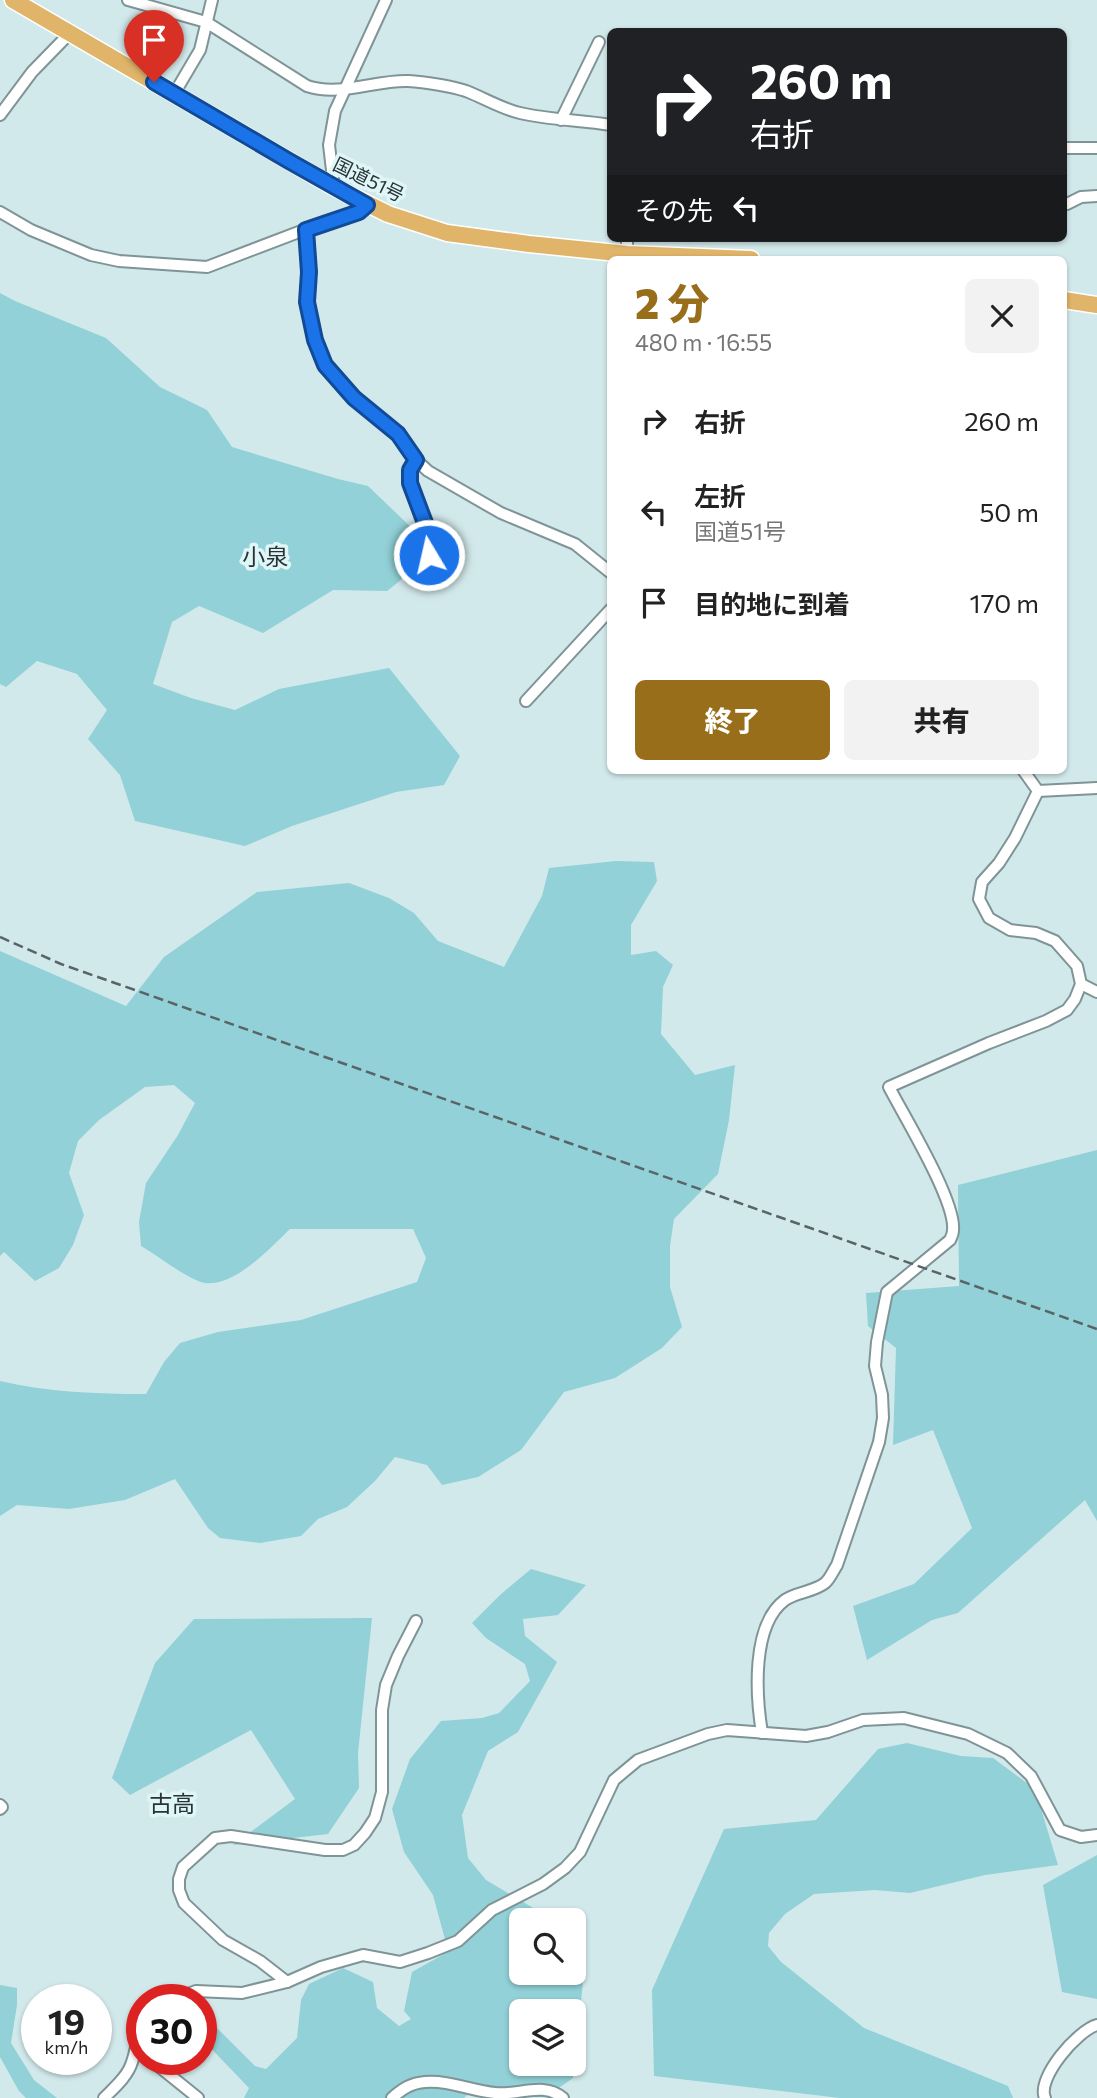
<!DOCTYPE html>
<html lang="ja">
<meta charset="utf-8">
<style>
body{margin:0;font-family:Commissioner,"Noto Sans JP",sans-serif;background:#f2f2f2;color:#222;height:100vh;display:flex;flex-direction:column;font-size:26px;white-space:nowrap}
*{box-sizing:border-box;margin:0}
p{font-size:23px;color:#767676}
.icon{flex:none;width:38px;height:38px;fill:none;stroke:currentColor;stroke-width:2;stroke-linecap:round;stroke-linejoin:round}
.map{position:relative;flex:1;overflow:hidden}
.panel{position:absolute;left:607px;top:256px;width:460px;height:518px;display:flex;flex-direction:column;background:#fff;border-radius:10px;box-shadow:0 2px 5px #0004}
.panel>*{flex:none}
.guide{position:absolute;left:607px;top:28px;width:460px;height:214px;border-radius:10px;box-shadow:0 2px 5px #0004;background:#202124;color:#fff;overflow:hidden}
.fabs{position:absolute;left:509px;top:1908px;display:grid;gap:14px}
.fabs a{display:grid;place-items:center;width:77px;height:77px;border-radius:10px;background:#fff;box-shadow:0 2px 5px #0004;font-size:35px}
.speed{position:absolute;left:21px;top:1984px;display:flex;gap:14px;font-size:35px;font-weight:700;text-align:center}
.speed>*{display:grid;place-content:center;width:91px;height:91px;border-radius:50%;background:#fff;box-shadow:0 2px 5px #0004;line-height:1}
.speed small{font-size:18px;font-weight:400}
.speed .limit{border:10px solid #d22;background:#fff;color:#111}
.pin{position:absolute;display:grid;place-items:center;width:60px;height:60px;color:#fff;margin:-72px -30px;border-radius:50% 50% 50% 0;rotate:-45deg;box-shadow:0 0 7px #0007}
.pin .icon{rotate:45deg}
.me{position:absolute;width:77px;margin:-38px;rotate:351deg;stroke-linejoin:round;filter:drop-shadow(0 0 5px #0008)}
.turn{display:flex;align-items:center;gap:24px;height:147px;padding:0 28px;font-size:32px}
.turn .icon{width:91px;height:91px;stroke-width:2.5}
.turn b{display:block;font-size:49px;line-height:60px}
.then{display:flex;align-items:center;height:66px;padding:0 28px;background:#0003;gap:14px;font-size:26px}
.round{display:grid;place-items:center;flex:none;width:74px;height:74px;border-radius:10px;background:#f2f2f2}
.head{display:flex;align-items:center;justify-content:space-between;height:119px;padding:0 28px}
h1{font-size:42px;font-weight:800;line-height:52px;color:#986e1b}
.cta{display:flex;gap:14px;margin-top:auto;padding:14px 28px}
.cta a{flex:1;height:80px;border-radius:10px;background:#986e1b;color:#fff;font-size:28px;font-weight:800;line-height:80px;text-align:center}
.cta a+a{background:#f2f2f2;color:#222}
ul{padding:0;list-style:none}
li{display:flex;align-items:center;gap:21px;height:91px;padding:0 28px}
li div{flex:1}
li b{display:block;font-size:26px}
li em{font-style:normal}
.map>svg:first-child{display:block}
.green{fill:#91d1d7;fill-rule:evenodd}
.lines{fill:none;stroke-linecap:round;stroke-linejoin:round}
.minor-casing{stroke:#7f9496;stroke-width:14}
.highway-casing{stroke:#fff;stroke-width:19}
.minor{stroke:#fff;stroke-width:10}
.highway{stroke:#e0b469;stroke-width:16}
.rail{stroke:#586466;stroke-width:2.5;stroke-dasharray:10 5;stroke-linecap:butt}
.route-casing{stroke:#114b97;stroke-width:18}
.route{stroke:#1a73e8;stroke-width:12}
.labels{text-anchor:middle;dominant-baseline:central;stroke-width:7;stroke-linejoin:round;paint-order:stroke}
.street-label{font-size:19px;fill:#2a3233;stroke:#dff6f8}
.quarter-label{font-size:23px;fill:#2a3233;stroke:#dff6f8}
</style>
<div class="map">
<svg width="1097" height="2098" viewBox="0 0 1097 2098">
<rect width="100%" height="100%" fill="#d2e9eb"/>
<g class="green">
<path d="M 0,293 L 15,301 L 106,338 L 160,387 L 207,410 L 232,447 L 338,479 L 368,486 L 416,532 L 416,558 L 401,580 L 387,591 L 333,590 L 263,633 L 199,606 L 172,622 L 153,684 L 191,698 L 235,710 L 279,689 L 389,668 L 460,756 L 444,785 L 396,792 L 292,826 L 245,846 L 135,821 L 120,775 L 88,739 L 107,710 L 77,674 L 37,661 L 6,687 L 0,684 Z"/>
<path d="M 616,861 L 654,862 L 657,881 L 631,925 L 631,955 L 656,951 L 673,965 L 663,987 L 661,1034 L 695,1075 L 735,1065 L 729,1120 L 718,1174 L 674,1219 L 670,1246 L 670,1287 L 682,1327 L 662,1348 L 615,1378 L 564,1392 L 521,1450 L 478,1477 L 442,1485 L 427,1465 L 395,1457 L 375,1481 L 347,1507 L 318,1519 L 301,1536 L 260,1543 L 220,1538 L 208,1528 L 175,1479 L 125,1500 L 69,1509 L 17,1505 L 0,1516 L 0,1381 C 47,1392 97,1394 146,1394 L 164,1362 L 180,1343 L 218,1332 L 301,1320 L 417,1282 L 426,1258 L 413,1229 L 290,1229 C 270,1248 229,1294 198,1281 C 181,1274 158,1256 141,1246 L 139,1222 L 146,1183 L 178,1135 L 195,1103 L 174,1085 L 145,1087 L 99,1120 L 78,1141 L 69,1173 L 84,1215 L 73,1245 L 59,1268 L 35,1281 L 4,1252 L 0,1256 L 0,951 L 126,1006 L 164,957 L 257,892 L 349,883 L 389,898 L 414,913 L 438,941 L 504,967 L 542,896 L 549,868 Z"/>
<path d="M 1097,1150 L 1097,1521 L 1085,1500 L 958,1613 L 932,1620 L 867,1660 L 853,1606 L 914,1584 L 972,1528 L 933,1430 L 893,1445 L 896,1348 L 868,1326 L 866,1293 L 959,1286 L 958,1185 Z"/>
<path d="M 531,1569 L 586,1585 L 558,1615 L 523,1619 L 525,1636 L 557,1662 L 518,1732 L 488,1751 L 462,1815 L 468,1858 L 486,1880 L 540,1912 L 568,1911 L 571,1920 L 522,1920 L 522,1972 L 574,1972 L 574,1930 L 585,1963 L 573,2078 L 546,2097 L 467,2095 L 464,2098 L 244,2098 L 249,2088 L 201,2038 L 201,2016 L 206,2017 L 255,2066 L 266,2069 L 297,2038 L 301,2000 L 309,1984 L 343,1968 L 373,1982 L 377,2008 L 399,2026 L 411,2019 L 404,2011 L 412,1972 L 453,1949 L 446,1943 L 433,1895 L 404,1852 L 392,1809 L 410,1759 L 441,1721 L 482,1718 L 499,1713 L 530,1681 L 525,1664 L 486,1638 L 472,1623 L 500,1595 ZM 522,2011 L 574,2011 L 574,2063 L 522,2063 Z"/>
<path d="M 372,1618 L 358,1753 L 359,1788 L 328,1834 L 233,1845 L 295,1799 L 251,1730 L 130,1795 L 112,1778 L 155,1663 L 194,1619 Z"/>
<path d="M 907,1743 L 961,1756 L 993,1758 L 1035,1789 L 1058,1865 L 985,1875 L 910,1893 L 875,1890 L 814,1894 L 785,1914 L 769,1933 L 768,1946 L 781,1962 L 864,2028 L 1008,2086 L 1013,2098 L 840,2098 L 654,2076 L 652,1990 L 724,1829 L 816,1820 L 878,1749 Z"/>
<path d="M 1097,1855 L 1097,1999 L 1062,1992 L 1043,1885 Z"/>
<path d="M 0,1985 L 17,1988 L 17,2005 L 11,2043 L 34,2080 L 57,2098 L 26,2098 L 19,2091 L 0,2057 Z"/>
</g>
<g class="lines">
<g class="minor-casing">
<g id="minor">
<path d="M 128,0 L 206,22 L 307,86 C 340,97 374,80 408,81 C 424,82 451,86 466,91 C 484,98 502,109 520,113 C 550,120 581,120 611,125"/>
<path d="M 174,94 L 200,50 L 212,0"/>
<path d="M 0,115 L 32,72 L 70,33"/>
<path d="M 561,120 L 599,42"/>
<path d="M 1064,148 L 1097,148"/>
<path d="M 334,187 L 329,145 L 335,111 L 386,0"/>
<path d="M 1064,202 L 1067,204 L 1081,197 L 1097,196"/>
<path d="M 0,212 L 31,230 L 91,255 L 119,261 L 207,267 L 325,222 L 359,212 L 367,205"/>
<path d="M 306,230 L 309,272 L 308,302 L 315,340 L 325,365 L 354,398 L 398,434 L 416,460 L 428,471 L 501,513 L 575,544 L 611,573"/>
<path d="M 627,254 L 627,238"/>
<path d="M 416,460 L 410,470 L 410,483 L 425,523 L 429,555"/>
<path d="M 526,701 L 611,609"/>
<path d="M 1023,770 L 1038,791 L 1097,788"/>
<path d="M 1081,984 L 1097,992"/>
<path d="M 762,1733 C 756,1696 751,1625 785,1600 C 796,1592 814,1592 825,1583 C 830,1579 833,1571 837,1565 L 879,1442 L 883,1418 L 882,1395 L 875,1366 L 877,1342 L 887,1292 L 950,1240 C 951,1238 953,1233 953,1230 C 956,1201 904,1116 889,1087 L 989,1043 L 1046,1021 L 1067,1010 L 1075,999 L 1081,984 L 1077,966 L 1055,941 L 1036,933 L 1010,930 L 989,918 L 979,899 L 982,882 L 999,863 L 1015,838 L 1038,791"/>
<path d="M 0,1805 L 2,1807 L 0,1809"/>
<path d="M 287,1982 L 260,1961 L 223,1940 L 184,1903 L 179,1890 L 179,1879 L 183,1867 L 215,1838 L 231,1836 L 325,1850 L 343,1850 L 354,1845 L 365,1833 L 375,1818 L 382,1792 L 382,1710 L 386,1685 L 398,1656 L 416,1621"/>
<path d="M 173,2000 L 196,1991 L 242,1993 L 287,1982 L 321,1967 L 363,1955 L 400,1962 L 428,1953 L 458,1941 L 492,1910 L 543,1884 L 565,1868 L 580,1852 L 614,1780 L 638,1760 L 708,1734 L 727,1730 L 806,1736 L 828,1732 L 863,1720 L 904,1718 L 968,1734 L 1007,1753 L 1031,1776 L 1060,1830 L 1081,1837 L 1097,1835"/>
<path d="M 151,2060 L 198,2098"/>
<path d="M 104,2098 C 114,2088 128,2076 132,2062 C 136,2051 136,2041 142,2030"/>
<path d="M 392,2098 C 402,2089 411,2083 425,2082 C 449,2080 472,2091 495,2093 C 517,2096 544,2081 563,2098"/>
<path d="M 1045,2098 C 1036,2078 1078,2030 1097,2025"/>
</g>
</g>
<g class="highway-casing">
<g id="highway">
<path d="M 13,0 L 334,187 L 388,214 L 447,233 L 529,244 L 627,254 L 751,259"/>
<path d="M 1064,300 L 1097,305"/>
</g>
</g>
<use href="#minor" class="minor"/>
<use href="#highway" class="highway"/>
<path class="rail" d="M 0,937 L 61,964 L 1097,1329"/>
</g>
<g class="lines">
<g class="route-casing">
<path id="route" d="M 154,82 L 289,161 L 367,205 L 359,212 L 306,230 L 309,272 L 307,302 L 315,340 L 325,365 L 354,398 L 398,434 L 416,460 L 410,470 L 410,483 L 425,523 L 429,555"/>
</g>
<use href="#route" class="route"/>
</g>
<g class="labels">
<g class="street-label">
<text transform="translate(369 179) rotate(26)">国道51号</text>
</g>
<g class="quarter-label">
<text x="265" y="556">小泉</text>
<text x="172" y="1803">古高</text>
</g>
</g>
</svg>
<div class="fabs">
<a><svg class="icon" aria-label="search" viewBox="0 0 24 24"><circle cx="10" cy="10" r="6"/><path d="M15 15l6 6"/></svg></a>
<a><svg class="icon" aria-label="layers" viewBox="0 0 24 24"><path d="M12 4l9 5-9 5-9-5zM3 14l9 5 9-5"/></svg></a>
</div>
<div class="speed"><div>19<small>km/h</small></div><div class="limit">30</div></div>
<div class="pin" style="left:154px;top:82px;background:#d93025"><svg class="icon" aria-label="arrive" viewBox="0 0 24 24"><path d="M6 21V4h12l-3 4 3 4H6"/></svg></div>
<svg class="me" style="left:429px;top:555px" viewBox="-20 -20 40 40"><circle r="17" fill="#1a73e8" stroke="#fff" stroke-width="3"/><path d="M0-11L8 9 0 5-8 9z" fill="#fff"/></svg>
<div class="guide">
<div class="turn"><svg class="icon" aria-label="right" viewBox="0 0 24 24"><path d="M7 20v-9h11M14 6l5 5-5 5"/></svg><div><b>260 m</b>右折</div></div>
<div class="then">その先<svg class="icon" aria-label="left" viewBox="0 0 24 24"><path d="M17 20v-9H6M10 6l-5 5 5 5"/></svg></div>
</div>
<section class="panel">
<div class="head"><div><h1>2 分</h1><p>480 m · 16:55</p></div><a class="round"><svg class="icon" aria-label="close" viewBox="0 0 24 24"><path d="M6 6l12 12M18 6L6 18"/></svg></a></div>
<ul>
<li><svg class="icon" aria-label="right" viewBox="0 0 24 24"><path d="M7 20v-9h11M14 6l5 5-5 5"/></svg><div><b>右折</b></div><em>260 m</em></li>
<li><svg class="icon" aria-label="left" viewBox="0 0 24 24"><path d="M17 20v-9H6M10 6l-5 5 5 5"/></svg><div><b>左折</b><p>国道51号</p></div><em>50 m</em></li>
<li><svg class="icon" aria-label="arrive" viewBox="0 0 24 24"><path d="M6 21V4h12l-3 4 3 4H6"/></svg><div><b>目的地に到着</b></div><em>170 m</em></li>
</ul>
<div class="cta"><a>終了</a><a>共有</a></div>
</section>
</div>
